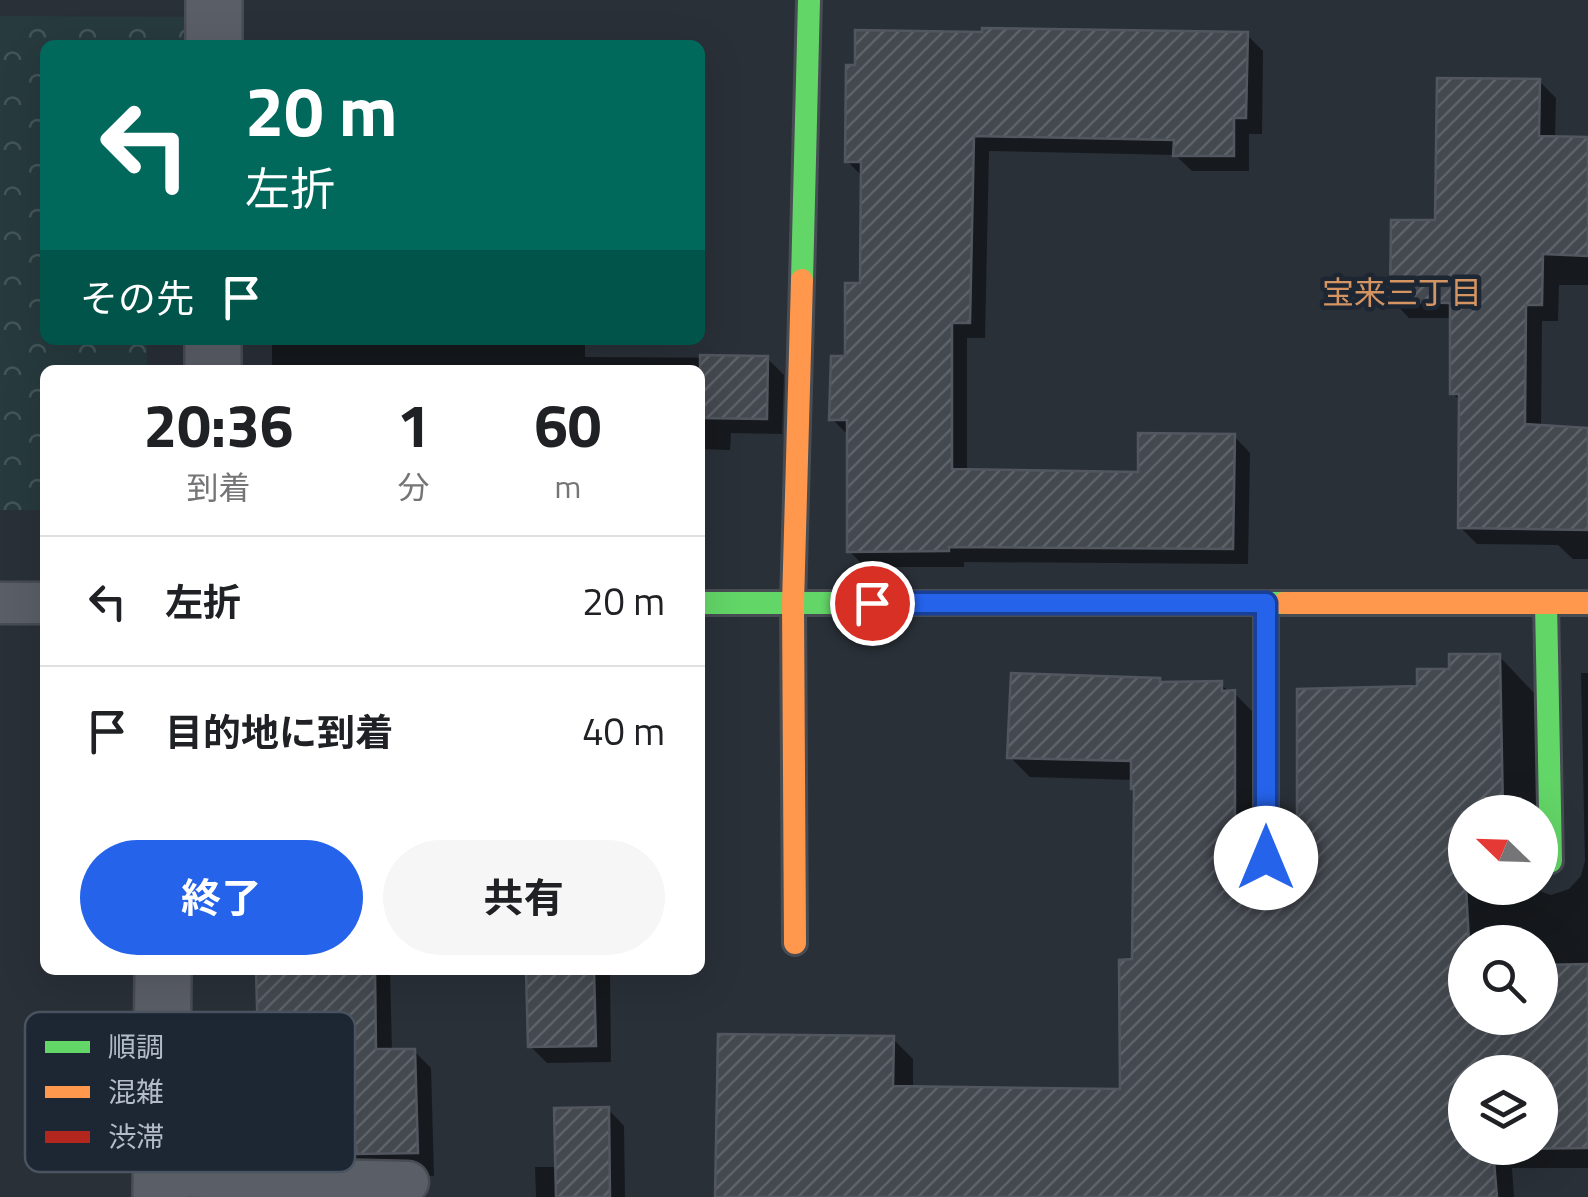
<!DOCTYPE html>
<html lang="ja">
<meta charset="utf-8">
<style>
body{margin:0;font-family:"Titillium Web","Noto Sans JP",sans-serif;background:#f6f6f6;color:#202124;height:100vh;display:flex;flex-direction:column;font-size:38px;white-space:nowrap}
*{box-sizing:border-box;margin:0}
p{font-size:32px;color:#757577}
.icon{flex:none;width:55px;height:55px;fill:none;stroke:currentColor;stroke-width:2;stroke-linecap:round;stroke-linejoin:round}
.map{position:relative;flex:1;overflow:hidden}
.drawer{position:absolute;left:40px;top:365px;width:665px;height:610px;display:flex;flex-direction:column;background:#fff;border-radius:15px;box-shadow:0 10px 40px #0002}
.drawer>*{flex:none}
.top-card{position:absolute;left:40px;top:40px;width:665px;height:305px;border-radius:15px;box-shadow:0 10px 40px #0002;background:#00695c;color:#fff;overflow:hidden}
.needle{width:65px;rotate:293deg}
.buttons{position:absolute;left:1448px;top:795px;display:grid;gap:20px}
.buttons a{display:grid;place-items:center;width:110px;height:110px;border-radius:50%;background:#fff;box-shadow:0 10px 40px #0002;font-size:50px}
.pin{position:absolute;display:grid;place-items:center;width:85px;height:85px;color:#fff;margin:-42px;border:5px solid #fff;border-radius:50%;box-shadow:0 2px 10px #0007}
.me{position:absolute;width:110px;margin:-55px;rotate:0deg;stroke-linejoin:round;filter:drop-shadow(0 0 8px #0008)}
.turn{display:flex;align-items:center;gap:35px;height:210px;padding:0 40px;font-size:45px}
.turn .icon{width:130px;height:130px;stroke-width:2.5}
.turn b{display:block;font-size:70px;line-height:85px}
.then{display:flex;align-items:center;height:95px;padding:0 40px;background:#0003;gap:20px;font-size:38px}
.eta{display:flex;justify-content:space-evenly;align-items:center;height:170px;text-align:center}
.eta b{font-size:60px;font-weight:700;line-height:70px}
.cta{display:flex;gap:20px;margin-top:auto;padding:20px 40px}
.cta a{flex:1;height:115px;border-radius:60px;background:#2563eb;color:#fff;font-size:40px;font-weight:700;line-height:115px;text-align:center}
.cta a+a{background:#f6f6f6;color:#202124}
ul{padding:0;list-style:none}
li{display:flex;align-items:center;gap:30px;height:130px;padding:0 40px;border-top:2px solid #e0e0e0}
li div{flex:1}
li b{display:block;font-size:38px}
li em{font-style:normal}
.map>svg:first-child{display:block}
.park{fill:url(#park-crowns)}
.shadow{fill:#0007;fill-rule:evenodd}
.building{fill:url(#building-hatch);stroke:#52575f;stroke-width:2.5;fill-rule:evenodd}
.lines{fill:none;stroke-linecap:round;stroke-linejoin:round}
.lane-casing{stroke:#484c53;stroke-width:45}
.street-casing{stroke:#484c53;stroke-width:60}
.fast-casing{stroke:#484c53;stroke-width:28}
.slow-casing{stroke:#484c53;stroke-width:28}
.jam-casing{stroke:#484c53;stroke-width:28}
.lane{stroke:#5a5e66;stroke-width:40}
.street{stroke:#5a5e66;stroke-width:55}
.fast{stroke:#63d668;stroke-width:22}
.slow{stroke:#ff974d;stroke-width:22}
.jam{stroke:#b3261e;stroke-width:22}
.route-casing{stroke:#184099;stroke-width:25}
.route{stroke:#2563eb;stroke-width:18}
.labels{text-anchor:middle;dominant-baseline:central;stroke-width:9;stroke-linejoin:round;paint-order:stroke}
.neighbourhood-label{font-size:32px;fill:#d59563;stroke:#1d2633}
.key{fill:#1d2633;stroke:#4a5360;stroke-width:2.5}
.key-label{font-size:28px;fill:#b4bcc9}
</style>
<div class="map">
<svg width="1588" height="1197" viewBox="0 0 1588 1197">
<defs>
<pattern id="park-crowns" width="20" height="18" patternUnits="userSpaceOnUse" patternTransform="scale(2.5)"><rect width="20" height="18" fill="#273a3e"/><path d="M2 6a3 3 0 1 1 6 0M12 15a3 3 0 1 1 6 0" fill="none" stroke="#445559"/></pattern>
<pattern id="building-hatch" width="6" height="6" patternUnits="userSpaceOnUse" patternTransform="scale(2.5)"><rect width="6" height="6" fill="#444950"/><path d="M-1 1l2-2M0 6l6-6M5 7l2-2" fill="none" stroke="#5d6168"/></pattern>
</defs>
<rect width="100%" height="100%" fill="#2a3038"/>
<path class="park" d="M 0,16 L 189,17 L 189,45 L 45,45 L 45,340 L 147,340 L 147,370 L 45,370 L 45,510 L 0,510 Z"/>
<g class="shadow">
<path d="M 1247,35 L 1263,51 L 1262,134 L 1249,134 L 1249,171 L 1192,171 L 1175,155 L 989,151 L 985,338 L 967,338 L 967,472 L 1140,474 L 1234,436 L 1250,453 L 1248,564 L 964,562 L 964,567 L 865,567 L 849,551 L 849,436 L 832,419 L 863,285 L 863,177 L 847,161 Z"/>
<path d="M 266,42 L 562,44 L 563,45 L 266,45 Z"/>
<path d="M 1539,81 L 1556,98 L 1555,139 L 1588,140 L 1588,285 L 1559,285 L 1558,321 L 1542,321 L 1541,427 L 1588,429 L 1588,559 L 1573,559 L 1558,545 L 1477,544 L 1460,527 L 1462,402 L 1452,393 L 1453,318 L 1409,318 L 1393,301 L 1438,223 Z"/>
<path d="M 272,340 L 585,340 L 585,357 L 767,358 L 784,375 L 782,434 L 731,433 L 730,450 L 700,449 L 700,370 L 272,370 Z"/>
<path d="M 1499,656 L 1535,694 L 1538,812 L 1465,812 L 1465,888 L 1540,888 L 1542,892 L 1551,895 L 1569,889 L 1581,876 L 1585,861 L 1581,673 L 1588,673 L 1588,1168 L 1512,1168 L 1514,1197 L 718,1197 L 893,1039 L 913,1059 L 913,1089 L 1123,1092 L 1135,962 L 1137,792 L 1134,780 L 1030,777 L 1010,757 L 1159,681 L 1163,685 L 1221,684 L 1230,693 L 1234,693 L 1254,713 L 1254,881 L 1256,889 L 1267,892 L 1284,887 L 1419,689 L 1452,671 ZM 1465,942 L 1540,942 L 1540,1018 L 1465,1018 ZM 1465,1072 L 1540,1072 L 1540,1148 L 1465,1148 Z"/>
<path d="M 259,970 L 390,970 L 392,1052 L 414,1051 L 431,1068 L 434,1176 L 239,1169 L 222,1153 L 220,1047 L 260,1047 Z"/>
<path d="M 529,970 L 610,970 L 611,1062 L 547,1063 L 530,1046 Z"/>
<path d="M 608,1109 L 624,1126 L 625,1197 L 536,1197 L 535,1167 L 558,1167 Z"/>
</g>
<g class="building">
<path d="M 982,28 L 1248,32 L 1246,118 L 1234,118 L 1234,156 L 1173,156 L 1174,140 L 974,136 L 970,323 L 952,323 L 952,469 L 1138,472 L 1138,433 L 1235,434 L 1233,549 L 949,547 L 949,551 L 847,552 L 847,420 L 829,420 L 831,356 L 845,356 L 845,283 L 860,283 L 861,162 L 845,162 L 846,65 L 855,65 L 855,30 L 982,32 Z"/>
<path d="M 1437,78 L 1540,79 L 1539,136 L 1588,137 L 1588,256 L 1543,254 L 1542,305 L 1526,305 L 1525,424 L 1588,428 L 1588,530 L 1458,528 L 1459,394 L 1450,394 L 1450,303 L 1390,302 L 1391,220 L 1435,220 Z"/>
<path d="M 700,355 L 768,356 L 767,419 L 700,418 Z"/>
<path d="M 1449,654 L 1500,654 L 1503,812 L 1462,812 L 1469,942 L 1465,942 L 1465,1018 L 1540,1018 L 1540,965 L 1588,964 L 1588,1148 L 1493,1149 L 1497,1197 L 715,1197 L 718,1034 L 894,1036 L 893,1086 L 1120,1089 L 1119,960 L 1132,959 L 1134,789 L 1131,789 L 1131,761 L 1007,758 L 1011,673 L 1160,678 L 1160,682 L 1222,681 L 1222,691 L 1235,690 L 1235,859 L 1239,873 L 1250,884 L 1267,889 L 1282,884 L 1293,873 L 1297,859 L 1297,689 L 1417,686 L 1417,669 L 1449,669 ZM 1465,1072 L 1540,1072 L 1540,1148 L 1465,1148 Z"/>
<path d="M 256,970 L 375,970 L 376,1049 L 415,1049 L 418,1153 L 357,1154 L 356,1145 L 220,1148 L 217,1045 L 258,1044 Z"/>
<path d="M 526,970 L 594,970 L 596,1046 L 528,1047 Z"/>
<path d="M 609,1107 L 610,1197 L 556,1197 L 554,1108 Z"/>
</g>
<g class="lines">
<g class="lane-casing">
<g id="lane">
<path d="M 0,603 L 45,603"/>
<path d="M 162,1176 L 408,1182"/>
</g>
</g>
<g class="street-casing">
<g id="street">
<path d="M 214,45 L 214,0"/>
<path d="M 213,370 L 213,340"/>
<path d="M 161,1197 L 163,970"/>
</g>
</g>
<g class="fast-casing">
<g id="fast">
<path d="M 802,280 L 809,0"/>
<path d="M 700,603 L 1284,603"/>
<path d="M 1546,603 L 1551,861"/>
</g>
</g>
<g class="slow-casing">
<g id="slow">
<path d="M 1284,603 L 1588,603"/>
<path d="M 795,943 L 793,603 L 802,280"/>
</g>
</g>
<g class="jam-casing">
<path id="jam" d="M 1266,603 L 1266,858"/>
</g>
<use href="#lane" class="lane"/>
<use href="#street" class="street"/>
<use href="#fast" class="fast"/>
<use href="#slow" class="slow"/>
<use href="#jam" class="jam"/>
</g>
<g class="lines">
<g class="route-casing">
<path id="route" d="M 872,603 L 1266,603 L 1266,858"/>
</g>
<use href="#route" class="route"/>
</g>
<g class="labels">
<g class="neighbourhood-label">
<text x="1402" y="292">宝来三丁目</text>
</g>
</g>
<rect x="25" y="1012" width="330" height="160" rx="15" class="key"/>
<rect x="45" y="1041" width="45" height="12" fill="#63d668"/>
<rect x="45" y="1086" width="45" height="12" fill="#ff974d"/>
<rect x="45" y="1131" width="45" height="12" fill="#b3261e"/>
<g class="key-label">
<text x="108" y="1057">順調</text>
<text x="108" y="1102">混雑</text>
<text x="108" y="1147">渋滞</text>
</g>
</svg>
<div class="buttons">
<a><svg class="needle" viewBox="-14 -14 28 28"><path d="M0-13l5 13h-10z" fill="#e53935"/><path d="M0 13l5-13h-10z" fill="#757577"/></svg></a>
<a><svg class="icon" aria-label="search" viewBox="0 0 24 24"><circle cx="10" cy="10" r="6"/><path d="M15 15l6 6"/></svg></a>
<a><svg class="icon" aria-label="layers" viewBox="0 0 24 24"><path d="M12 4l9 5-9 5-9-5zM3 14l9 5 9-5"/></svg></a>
</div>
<div class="pin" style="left:872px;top:603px;background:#d93025"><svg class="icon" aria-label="arrive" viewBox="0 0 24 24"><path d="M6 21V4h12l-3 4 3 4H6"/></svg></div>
<svg class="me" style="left:1266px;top:858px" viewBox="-20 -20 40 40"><circle r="19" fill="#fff"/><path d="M0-13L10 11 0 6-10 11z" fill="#2563eb"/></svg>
<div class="top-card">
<div class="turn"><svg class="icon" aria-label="left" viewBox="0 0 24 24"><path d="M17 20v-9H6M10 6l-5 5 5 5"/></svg><div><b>20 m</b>左折</div></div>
<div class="then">その先<svg class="icon" aria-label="arrive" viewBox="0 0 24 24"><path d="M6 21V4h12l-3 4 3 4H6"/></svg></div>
</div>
<section class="drawer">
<div class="eta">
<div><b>20:36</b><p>到着</p></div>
<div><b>1</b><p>分</p></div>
<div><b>60</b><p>m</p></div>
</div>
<ul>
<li><svg class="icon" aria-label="left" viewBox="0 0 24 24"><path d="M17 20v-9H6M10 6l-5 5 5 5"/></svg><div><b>左折</b></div><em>20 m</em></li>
<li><svg class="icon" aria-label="arrive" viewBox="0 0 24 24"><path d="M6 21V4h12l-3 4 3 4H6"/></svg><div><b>目的地に到着</b></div><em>40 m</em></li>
</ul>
<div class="cta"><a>終了</a><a>共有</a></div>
</section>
</div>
